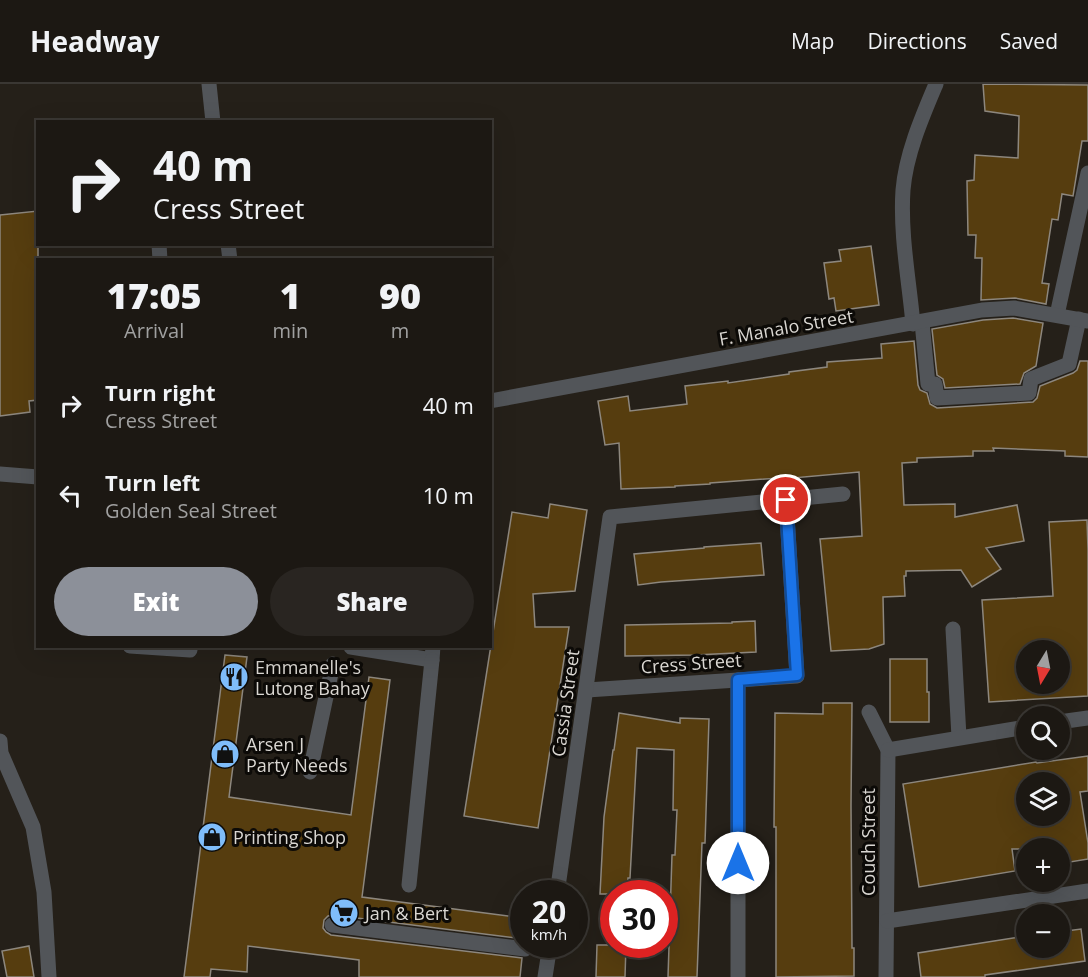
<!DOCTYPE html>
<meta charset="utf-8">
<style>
body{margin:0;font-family:"Open Sans",sans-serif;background:#292521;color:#f1f3f6;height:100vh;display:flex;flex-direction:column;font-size:22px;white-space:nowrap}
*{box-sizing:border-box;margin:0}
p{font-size:20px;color:#a0a0a0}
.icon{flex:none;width:33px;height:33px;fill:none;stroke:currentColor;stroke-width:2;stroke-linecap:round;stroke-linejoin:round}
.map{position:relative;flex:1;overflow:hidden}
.panel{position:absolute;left:36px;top:174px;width:456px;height:390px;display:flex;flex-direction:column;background:#1c1813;border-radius:0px;box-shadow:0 6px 24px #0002,0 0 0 2px #3a3733}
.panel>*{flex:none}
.banner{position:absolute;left:36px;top:36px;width:456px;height:126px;border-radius:0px;box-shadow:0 6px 24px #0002,0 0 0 2px #3a3733;background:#1c1813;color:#f1f3f6;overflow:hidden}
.needle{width:39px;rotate:190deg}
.tools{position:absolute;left:1016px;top:556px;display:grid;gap:12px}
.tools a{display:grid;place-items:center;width:54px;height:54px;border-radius:50%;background:#1c1813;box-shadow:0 6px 24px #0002,0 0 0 2px #3a3733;font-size:30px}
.speed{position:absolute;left:510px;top:796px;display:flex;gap:12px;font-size:30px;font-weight:700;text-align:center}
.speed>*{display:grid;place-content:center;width:78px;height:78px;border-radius:50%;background:#1c1813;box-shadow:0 6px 24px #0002,0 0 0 2px #3a3733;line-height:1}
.speed small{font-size:15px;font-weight:400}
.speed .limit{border:9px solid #d22;background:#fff;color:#111}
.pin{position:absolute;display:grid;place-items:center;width:51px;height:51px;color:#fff;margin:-26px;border:3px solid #fff;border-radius:50%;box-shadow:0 2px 6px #0007}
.me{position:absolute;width:66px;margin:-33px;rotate:0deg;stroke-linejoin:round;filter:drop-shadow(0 0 4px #0008)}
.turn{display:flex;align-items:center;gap:21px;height:126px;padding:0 18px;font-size:27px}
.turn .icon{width:78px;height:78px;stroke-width:2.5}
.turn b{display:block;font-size:42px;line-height:51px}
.eta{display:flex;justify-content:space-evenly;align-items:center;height:102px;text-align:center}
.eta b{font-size:36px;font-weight:800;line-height:42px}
.cta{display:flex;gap:12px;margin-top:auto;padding:12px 18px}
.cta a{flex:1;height:69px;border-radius:36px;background:#8c9099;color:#fff;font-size:24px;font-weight:800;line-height:69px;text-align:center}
.cta a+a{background:#292521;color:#f1f3f6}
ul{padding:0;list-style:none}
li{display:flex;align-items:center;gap:18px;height:90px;padding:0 18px}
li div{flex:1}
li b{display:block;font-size:22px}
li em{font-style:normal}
header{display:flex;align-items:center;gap:36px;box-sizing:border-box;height:84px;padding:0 30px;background:#1c1813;border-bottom:2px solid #3a3733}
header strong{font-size:28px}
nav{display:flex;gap:33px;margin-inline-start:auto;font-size:21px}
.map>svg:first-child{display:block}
.building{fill:#563d0f;stroke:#8d877e;stroke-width:1.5;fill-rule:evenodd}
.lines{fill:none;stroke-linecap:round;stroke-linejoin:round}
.minor{stroke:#525559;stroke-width:15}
.route-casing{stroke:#114b97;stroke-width:15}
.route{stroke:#1a73e8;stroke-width:10}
.labels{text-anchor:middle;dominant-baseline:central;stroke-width:6;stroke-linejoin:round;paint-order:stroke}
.street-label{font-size:18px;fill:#dad7d2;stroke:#0c0a07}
.poi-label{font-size:18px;fill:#dad7d2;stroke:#0c0a07;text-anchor:start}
</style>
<header>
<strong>Headway</strong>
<nav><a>Map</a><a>Directions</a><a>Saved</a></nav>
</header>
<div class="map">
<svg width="1088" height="893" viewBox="0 0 1088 893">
<rect width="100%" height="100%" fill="#252019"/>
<g class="building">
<path d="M 983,0 L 1088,1 L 1088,57 L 1082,57 L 1073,112 L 1062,110 L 1058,136 L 1052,135 L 1042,199 L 1049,200 L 1046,220 L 1015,214 L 981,216 L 982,174 L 975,174 L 976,151 L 968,151 L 967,97 L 974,96 L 975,71 L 1018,74 L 1019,32 L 985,27 Z"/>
<path d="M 38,127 L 38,316 L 29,317 L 30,328 L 0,332 L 0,131 Z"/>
<path d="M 871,162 L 879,221 L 836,227 L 834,214 L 829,215 L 824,179 L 841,177 L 839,166 Z"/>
<path d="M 1013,234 L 1043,239 L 1036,282 L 1024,289 L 1020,300 L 945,304 L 943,295 L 937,291 L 932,245 L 983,236 Z"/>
<path d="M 914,257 L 918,301 L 920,306 L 927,309 L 930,320 L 937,324 L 1033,318 L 1037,314 L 1040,302 L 1073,289 L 1077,286 L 1080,277 L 1088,277 L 1088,373 L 1065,372 L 1065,367 L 993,364 L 994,367 L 973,367 L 973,372 L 917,374 L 917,378 L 902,379 L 904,421 L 955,420 L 955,433 L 1017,421 L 1024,457 L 986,464 L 1001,485 L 972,503 L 961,486 L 906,487 L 906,492 L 904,492 L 905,512 L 883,513 L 884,560 L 869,565 L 831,567 L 820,455 L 862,452 L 859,388 L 793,394 L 793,393 L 710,399 L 710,400 L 675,402 L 675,403 L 621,405 L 619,359 L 605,361 L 598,317 L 628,312 L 630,327 L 687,320 L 685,302 L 728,297 L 728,299 L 789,290 L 789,288 L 827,283 L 827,278 L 882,274 L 881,260 Z"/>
<path d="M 550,420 L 587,426 L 575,507 L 533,510 L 535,543 L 569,543 L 538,744 L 464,732 L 512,428 L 548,434 Z"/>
<path d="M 1087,436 L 1088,466 L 1088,612 L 989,618 L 982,516 L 1053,512 L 1049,438 ZM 1026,567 L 1059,567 L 1059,600 L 1026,600 Z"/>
<path d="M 761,459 L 764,491 L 661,498 L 638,501 L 634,470 L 704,464 L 704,463 Z"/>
<path d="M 755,537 L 756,568 L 695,571 L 625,572 L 625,541 L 732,539 L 732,538 Z"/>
<path d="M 225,571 L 247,573 L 229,713 L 351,731 L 369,593 L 390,596 L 362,813 L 524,834 L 524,855 L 333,831 L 328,832 L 324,836 L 323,844 L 326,848 L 331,851 L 522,874 L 520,893 L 359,893 L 359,876 L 248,862 L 247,888 L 211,885 L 210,893 L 184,893 Z"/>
<path d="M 890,575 L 927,575 L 927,608 L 929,608 L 929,638 L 890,638 Z"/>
<path d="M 823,619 L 852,619 L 851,722 L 852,864 L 854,864 L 854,892 L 776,893 L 776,743 L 774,743 L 775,629 L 823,630 Z"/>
<path d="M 619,629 L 680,639 L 680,634 L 709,635 L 705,759 L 702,759 L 697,893 L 668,893 L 672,771 L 675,771 L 677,726 L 673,726 L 674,666 L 637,664 L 630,794 L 628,794 L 627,810 L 600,810 L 604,733 L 613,666 L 614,666 Z"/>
<path d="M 1088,672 L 1088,707 L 1080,708 L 1088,759 L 1088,775 L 1064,779 L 1062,765 L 1012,765 L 1015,787 L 919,803 L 903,700 L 1036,678 L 1037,679 ZM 1026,699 L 1059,699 L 1059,732 L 1026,732 Z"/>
<path d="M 1081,845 L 1085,877 L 985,891 L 985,893 L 921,893 L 918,869 L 1026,852 L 1026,864 L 1059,864 L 1059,848 Z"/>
<path d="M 597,861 L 626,861 L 625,893 L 596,893 Z"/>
<path d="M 29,862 L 34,893 L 7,893 L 2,867 Z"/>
</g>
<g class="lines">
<g class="minor">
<path d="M 209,0 L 213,38"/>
<path d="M 159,160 L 160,176"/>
<path d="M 228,160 L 230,176"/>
<path d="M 1057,231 L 1088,89"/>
<path d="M 922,238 L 928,300 L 935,300 L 937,314 L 1029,309 L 1031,295 L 1069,280 L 1079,235"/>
<path d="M 913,240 C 909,196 900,150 903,106 C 906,70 922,33 936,0"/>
<path d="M 490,317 L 982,226 L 1014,224 L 1088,237"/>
<path d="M 0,390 L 38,393"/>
<path d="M 953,545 L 959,653"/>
<path d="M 130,562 L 190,566"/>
<path d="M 351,563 L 432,576 L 433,562"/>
<path d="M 587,606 L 797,592 L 786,416"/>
<path d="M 869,628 L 888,666 L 886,893"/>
<path d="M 1059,638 L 1088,634"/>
<path d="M 0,657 L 1,669 L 33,743 L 44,808 L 49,893"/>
<path d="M 888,666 L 1026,643"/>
<path d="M 310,688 L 333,580"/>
<path d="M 409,801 L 432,576"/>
<path d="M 557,810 L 610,433 L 843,410"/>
<path d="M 887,837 L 1088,807"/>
<path d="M 332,841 L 525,865"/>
<path d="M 545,893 L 550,861"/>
<path d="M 738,893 L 738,596"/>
</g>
</g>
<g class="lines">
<g class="route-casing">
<path id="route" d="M 738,779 L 738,596 L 797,591 L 786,416"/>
</g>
<use href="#route" class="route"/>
</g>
<defs>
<g id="restaurant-disc" transform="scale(1.5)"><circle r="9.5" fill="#7fbdfa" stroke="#0c0a07"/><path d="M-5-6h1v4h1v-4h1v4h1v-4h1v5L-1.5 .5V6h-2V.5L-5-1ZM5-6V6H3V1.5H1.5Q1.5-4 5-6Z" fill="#111"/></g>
<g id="shop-disc" transform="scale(1.5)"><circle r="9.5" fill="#7fbdfa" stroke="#0c0a07"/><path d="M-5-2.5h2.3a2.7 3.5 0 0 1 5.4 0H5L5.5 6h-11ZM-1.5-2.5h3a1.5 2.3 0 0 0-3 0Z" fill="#111"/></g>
<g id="supermarket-disc" transform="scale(1.5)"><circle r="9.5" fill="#7fbdfa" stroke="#0c0a07"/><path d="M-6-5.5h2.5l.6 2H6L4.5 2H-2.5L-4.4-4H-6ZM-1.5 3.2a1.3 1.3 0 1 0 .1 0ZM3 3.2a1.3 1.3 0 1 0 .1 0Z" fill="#111"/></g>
</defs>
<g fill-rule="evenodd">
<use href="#restaurant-disc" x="234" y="593"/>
<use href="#shop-disc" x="225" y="670"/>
<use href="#shop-disc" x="212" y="753"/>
<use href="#supermarket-disc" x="344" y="829"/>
</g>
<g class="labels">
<g class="street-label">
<text transform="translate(786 243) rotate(-10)">F. Manalo Street</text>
<text transform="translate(691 579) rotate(-4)">Cress Street</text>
<text transform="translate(565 619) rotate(-82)">Cassia Street</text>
<text transform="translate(868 758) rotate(-90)">Couch Street</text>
</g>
<g class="poi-label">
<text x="255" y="583">Emmanelle's<tspan x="255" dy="21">Lutong Bahay</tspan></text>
<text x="246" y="660">Arsen J<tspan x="246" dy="21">Party Needs</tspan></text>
<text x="233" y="753">Printing Shop</text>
<text x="365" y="829">Jan &amp; Bert</text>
</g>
</g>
</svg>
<div class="tools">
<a><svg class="needle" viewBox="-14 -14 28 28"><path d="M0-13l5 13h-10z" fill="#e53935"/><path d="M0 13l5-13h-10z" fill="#a0a0a0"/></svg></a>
<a><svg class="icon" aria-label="search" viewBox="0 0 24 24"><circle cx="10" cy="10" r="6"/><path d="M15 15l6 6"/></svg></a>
<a><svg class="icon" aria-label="layers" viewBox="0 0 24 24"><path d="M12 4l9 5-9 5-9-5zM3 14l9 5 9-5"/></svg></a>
<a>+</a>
<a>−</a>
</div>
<div class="speed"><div>20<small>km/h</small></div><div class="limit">30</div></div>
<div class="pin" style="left:786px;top:416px;background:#d93025"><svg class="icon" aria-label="arrive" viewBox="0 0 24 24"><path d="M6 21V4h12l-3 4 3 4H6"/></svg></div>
<svg class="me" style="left:738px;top:779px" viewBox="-20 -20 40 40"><circle r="19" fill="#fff"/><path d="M0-13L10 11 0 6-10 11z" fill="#1a73e8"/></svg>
<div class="banner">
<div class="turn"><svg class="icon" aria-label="right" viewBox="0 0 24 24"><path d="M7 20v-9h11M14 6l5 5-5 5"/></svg><div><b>40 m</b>Cress Street</div></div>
</div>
<section class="panel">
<div class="eta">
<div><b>17:05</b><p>Arrival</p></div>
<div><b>1</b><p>min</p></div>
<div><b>90</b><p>m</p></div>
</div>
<ul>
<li><svg class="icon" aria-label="right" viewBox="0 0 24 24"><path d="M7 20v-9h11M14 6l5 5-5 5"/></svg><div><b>Turn right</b><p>Cress Street</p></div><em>40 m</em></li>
<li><svg class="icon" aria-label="left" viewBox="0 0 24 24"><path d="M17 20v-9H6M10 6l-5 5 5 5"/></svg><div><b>Turn left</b><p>Golden Seal Street</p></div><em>10 m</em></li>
</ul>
<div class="cta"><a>Exit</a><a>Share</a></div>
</section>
</div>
